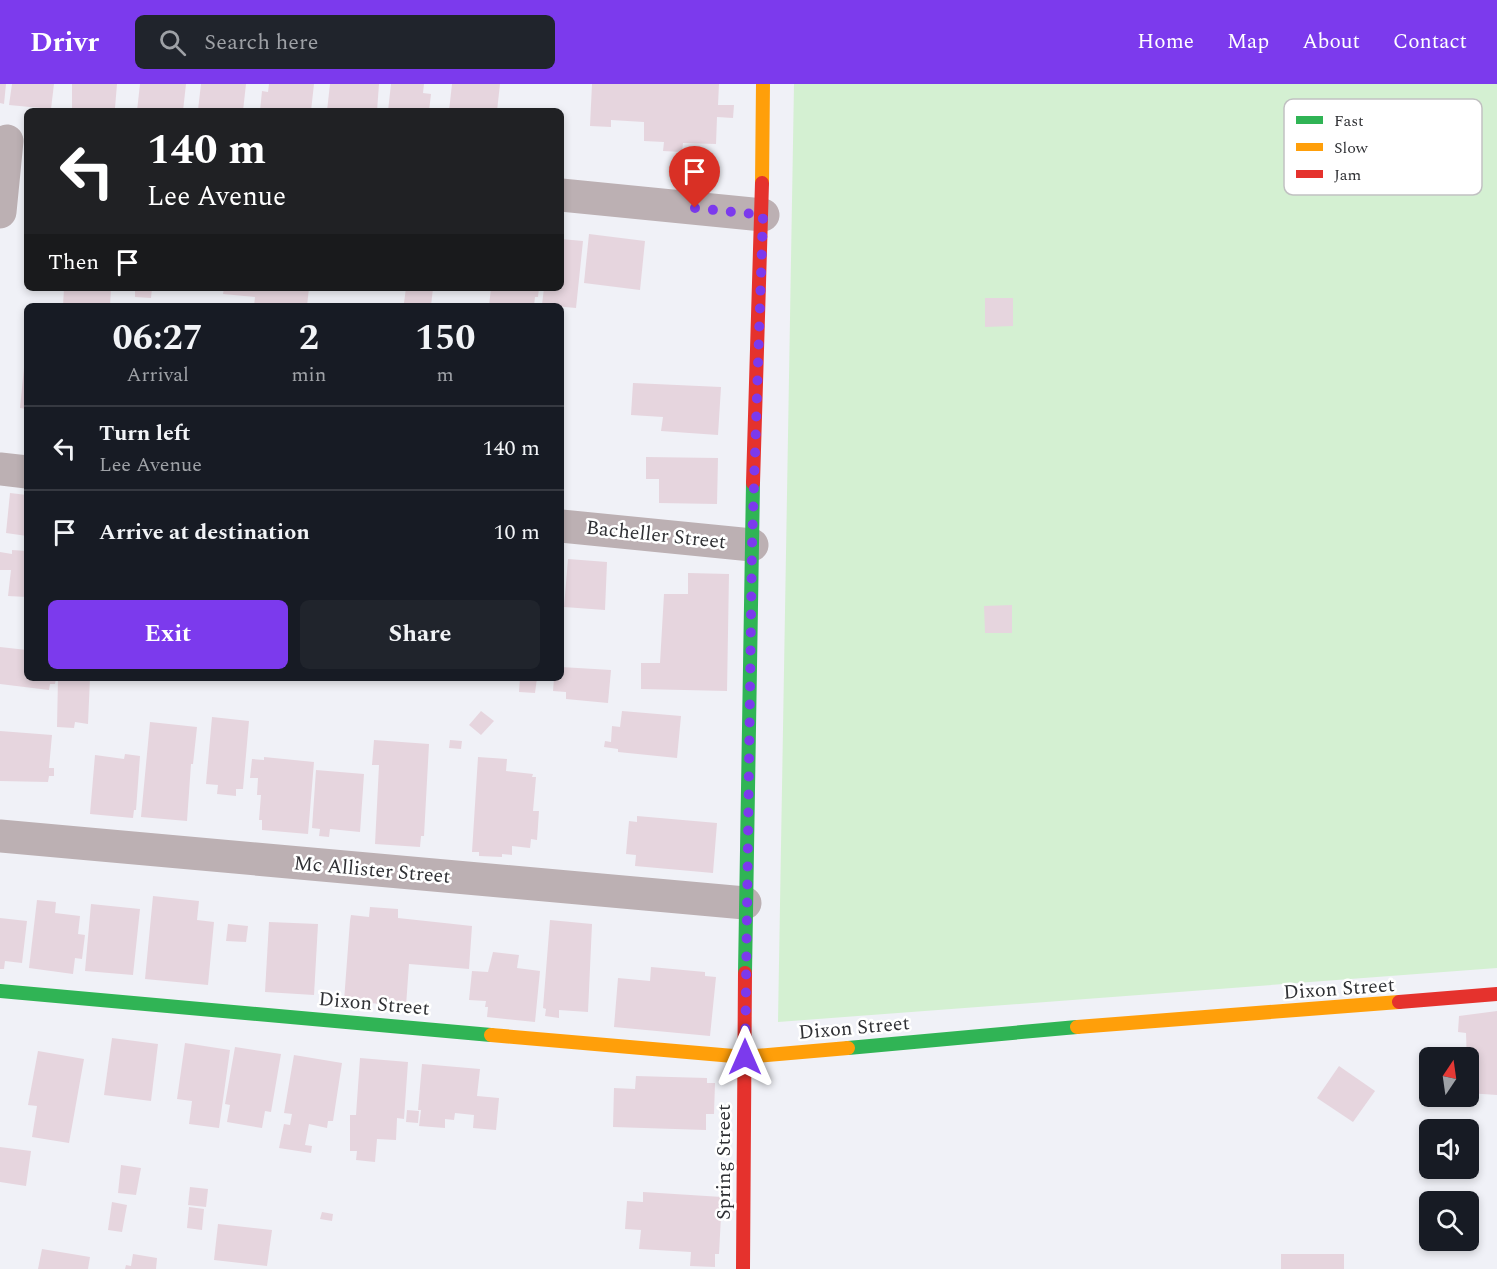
<!DOCTYPE html>
<style>
body{margin:0;font-family:Spectral,serif;background:#20242c;color:#f1f3f6;height:100vh;display:flex;flex-direction:column;font-size:22px;white-space:nowrap}
*{box-sizing:border-box;margin:0}
p{font-size:20px;color:#9ea1a6}
.icon{flex:none;width:33px;height:33px;fill:none;stroke:currentColor;stroke-width:2;stroke-linecap:round;stroke-linejoin:round}
.map{position:relative;flex:1;overflow:hidden}
.sheet{position:absolute;left:24px;top:219px;width:540px;height:378px;display:flex;flex-direction:column;background:#171b24;border-radius:9px;box-shadow:0 3px 9px #0003}
.sheet>*{flex:none}
.top-card{position:absolute;left:24px;top:24px;width:540px;height:183px;border-radius:9px;box-shadow:0 3px 9px #0003;background:#202124;color:#fff;overflow:hidden}
.needle{width:39px;rotate:13deg}
.fabs{position:absolute;left:1419px;top:963px;display:grid;gap:12px}
.fabs a{display:grid;place-items:center;width:60px;height:60px;border-radius:9px;background:#171b24;box-shadow:0 3px 9px #0003;font-size:30px}
.pin{position:absolute;display:grid;place-items:center;width:51px;height:51px;color:#fff;margin:-62px -26px;border-radius:50% 50% 50% 0;rotate:-45deg;box-shadow:0 0 6px #0007}
.pin .icon{rotate:45deg}
.me{position:absolute;width:66px;margin:-33px;rotate:0deg;stroke-linejoin:round;filter:drop-shadow(0 0 4px #0008)}
.turn{display:flex;align-items:center;gap:21px;height:126px;padding:0 24px;font-size:27px}
.turn .icon{width:78px;height:78px;stroke-width:2.5}
.turn b{display:block;font-size:42px;line-height:51px}
.then{display:flex;align-items:center;height:57px;padding:0 24px;background:#0003;gap:12px;font-size:22px}
.eta{display:flex;justify-content:space-evenly;align-items:center;height:102px;text-align:center}
.eta b{font-size:36px;font-weight:700;line-height:42px}
.button{display:flex;gap:12px;margin-top:auto;padding:12px 24px}
.button a{flex:1;height:69px;border-radius:9px;background:#7c3aed;color:#fff;font-size:24px;font-weight:700;line-height:69px;text-align:center}
.button a+a{background:#20242c;color:#f1f3f6}
ul{padding:0;list-style:none}
li{display:flex;align-items:center;gap:18px;height:84px;padding:0 24px;border-top:2px solid #363941}
li div{flex:1}
li b{display:block;font-size:22px}
li em{font-style:normal}
header{display:flex;align-items:center;gap:36px;box-sizing:border-box;height:84px;padding:0 30px;background:#7c3aed;color:#fff}
header strong{font-size:28px}
nav{display:flex;gap:33px;margin-inline-start:auto;font-size:21px}
.search{width:420px;height:54px;background:#20242c;display:flex;align-items:center;gap:15px;box-sizing:border-box;padding:0 21px;border-radius:9px;color:#9ea1a6;font-size:22px}
.map>svg:first-child{display:block}
.green{fill:#d4f0d2}
.building{fill:#e6d5de}
.lines{fill:none;stroke-linecap:round;stroke-linejoin:round}
.street{stroke:#bcb0b3;stroke-width:33}
.fast{stroke:#30b455;stroke-width:14}
.slow{stroke:#ff9f0a;stroke-width:14}
.jam{stroke:#e5322d;stroke-width:14}
.route{stroke:#7c3aed;stroke-width:10;stroke-dasharray:0 18}
.labels{text-anchor:middle;dominant-baseline:central;stroke-width:5;stroke-linejoin:round;paint-order:stroke}
.street-label{font-size:20px;fill:#2f3034;stroke:#fff}
.key{fill:#fff;stroke:#c1c1c2;stroke-width:1.5}
.key-label{font-size:16px;fill:#2f3034}
</style>
<header>
<strong>Drivr</strong>
<div class="search"><svg class="icon" aria-label="search" viewBox="0 0 24 24"><circle cx="10" cy="10" r="6"/><path d="M15 15l6 6"/></svg>Search here</div>
<nav><a>Home</a><a>Map</a><a>About</a><a>Contact</a></nav>
</header>
<div class="map">
<svg width="1497" height="1185" viewBox="0 0 1497 1185">
<rect width="100%" height="100%" fill="#f0f1f7"/>
<path class="green" d="M 794,0 L 1497,0 L 1497,884 L 778,938 Z"/>
<g class="building">
<path d="M 0,0 L 6,0 L 4,20 L 0,19 Z"/>
<path d="M 12,0 L 54,0 L 51,25 L 9,21 Z"/>
<path d="M 72,0 L 117,0 L 115,24 L 112,27 L 72,27 Z"/>
<path d="M 140,0 L 186,0 L 183,27 L 137,27 Z"/>
<path d="M 201,0 L 246,0 L 243,27 L 198,26 Z"/>
<path d="M 269,0 L 314,0 L 311,27 L 260,27 L 262,7 L 268,8 Z"/>
<path d="M 330,0 L 379,0 L 377,27 L 327,27 Z"/>
<path d="M 391,0 L 424,0 L 423,9 L 431,10 L 429,27 L 388,27 Z"/>
<path d="M 452,0 L 500,0 L 497,27 L 449,27 Z"/>
<path d="M 592,0 L 719,0 L 718,21 L 734,21 L 733,34 L 717,33 L 716,60 L 683,59 L 682,68 L 663,67 L 664,58 L 644,57 L 644,38 L 611,36 L 611,43 L 590,42 Z"/>
<path d="M 589,150 L 645,157 L 640,206 L 584,199 Z"/>
<path d="M 561,155 L 583,157 L 576,224 L 542,221 L 544,204 L 561,204 Z"/>
<path d="M 64,204 L 111,204 L 110,222 L 63,222 Z"/>
<path d="M 135,204 L 152,204 L 151,214 L 135,213 Z"/>
<path d="M 224,204 L 309,204 L 307,222 L 254,222 L 255,213 L 223,210 Z"/>
<path d="M 406,204 L 433,204 L 431,222 L 404,219 Z"/>
<path d="M 491,204 L 539,204 L 538,213 L 535,213 L 534,222 L 489,222 Z"/>
<path d="M 985,214 L 1013,214 L 1013,242 L 985,243 Z"/>
<path d="M 25,274 L 27,274 L 27,325 L 20,324 Z"/>
<path d="M 633,299 L 721,303 L 718,351 L 661,347 L 663,333 L 631,331 Z"/>
<path d="M 646,373 L 718,374 L 717,420 L 659,419 L 659,395 L 646,395 Z"/>
<path d="M 10,409 L 27,411 L 27,452 L 6,449 Z"/>
<path d="M 12,466 L 27,467 L 27,513 L 8,512 L 11,486 L 0,486 L 0,468 L 12,470 Z"/>
<path d="M 568,475 L 607,478 L 605,526 L 564,523 Z"/>
<path d="M 688,489 L 729,490 L 727,607 L 641,605 L 641,579 L 660,579 L 664,510 L 688,510 Z"/>
<path d="M 1012,521 L 1012,549 L 985,549 L 984,522 Z"/>
<path d="M 0,563 L 27,566 L 27,594 L 56,594 L 55,600 L 50,600 L 49,606 L 0,600 Z"/>
<path d="M 561,583 L 611,586 L 608,619 L 566,615 L 566,608 L 553,607 L 554,594 L 561,594 Z"/>
<path d="M 58,594 L 90,594 L 88,640 L 75,638 L 74,644 L 57,643 Z"/>
<path d="M 520,594 L 537,594 L 535,609 L 519,608 Z"/>
<path d="M 481,627 L 494,637 L 481,651 L 469,641 Z"/>
<path d="M 622,627 L 681,632 L 677,674 L 618,668 L 618,665 L 604,663 L 605,657 L 611,658 L 612,642 L 620,643 Z"/>
<path d="M 212,633 L 249,637 L 243,705 L 236,705 L 236,712 L 217,710 L 218,701 L 206,700 Z"/>
<path d="M 150,638 L 197,643 L 193,680 L 191,680 L 187,737 L 141,733 Z"/>
<path d="M 0,647 L 52,651 L 49,684 L 54,684 L 54,692 L 49,692 L 48,698 L 0,697 Z"/>
<path d="M 374,656 L 429,660 L 424,752 L 421,752 L 420,763 L 375,760 L 379,681 L 372,681 Z"/>
<path d="M 450,656 L 462,657 L 461,665 L 449,664 Z"/>
<path d="M 125,670 L 140,672 L 136,726 L 134,726 L 133,734 L 90,730 L 95,671 L 124,675 Z"/>
<path d="M 264,673 L 314,678 L 308,750 L 262,746 L 262,736 L 259,736 L 261,711 L 257,711 L 258,694 L 250,694 L 252,675 L 264,676 Z"/>
<path d="M 478,673 L 507,675 L 506,687 L 533,690 L 532,693 L 536,693 L 533,727 L 539,727 L 537,756 L 531,755 L 530,764 L 512,762 L 512,771 L 502,770 L 502,773 L 479,772 L 479,768 L 472,768 Z"/>
<path d="M 316,686 L 364,690 L 360,748 L 330,745 L 329,753 L 319,752 L 320,745 L 312,744 Z"/>
<path d="M 637,732 L 717,739 L 713,789 L 635,782 L 636,771 L 626,770 L 629,737 L 637,738 Z"/>
<path d="M 153,812 L 199,817 L 197,836 L 214,838 L 208,901 L 145,895 Z"/>
<path d="M 37,816 L 56,818 L 55,829 L 80,832 L 78,850 L 85,851 L 82,875 L 75,874 L 73,890 L 29,884 Z"/>
<path d="M 91,820 L 140,825 L 133,891 L 85,887 Z"/>
<path d="M 370,823 L 398,825 L 398,834 L 472,842 L 469,885 L 409,880 L 406,922 L 344,917 L 350,837 L 351,831 L 369,833 Z"/>
<path d="M 0,834 L 27,837 L 22,879 L 5,877 L 4,885 L 0,885 Z"/>
<path d="M 550,836 L 592,840 L 588,928 L 559,926 L 559,934 L 545,932 L 546,925 L 543,924 Z"/>
<path d="M 269,838 L 318,840 L 314,911 L 265,908 Z"/>
<path d="M 228,840 L 248,842 L 246,858 L 226,857 Z"/>
<path d="M 493,868 L 519,871 L 517,884 L 540,887 L 535,938 L 487,933 L 488,923 L 485,923 L 486,917 L 469,916 L 472,887 L 488,888 Z"/>
<path d="M 651,883 L 705,888 L 705,892 L 716,893 L 710,952 L 614,943 L 618,894 L 650,897 Z"/>
<path d="M 1497,927 L 1497,1011 L 1468,1009 L 1466,949 L 1458,948 L 1459,932 Z"/>
<path d="M 112,954 L 158,960 L 151,1017 L 104,1011 Z"/>
<path d="M 185,959 L 230,966 L 219,1044 L 189,1040 L 192,1017 L 177,1015 Z"/>
<path d="M 235,963 L 281,970 L 271,1028 L 265,1027 L 262,1044 L 227,1038 L 230,1021 L 225,1020 Z"/>
<path d="M 38,967 L 84,975 L 69,1059 L 32,1053 L 37,1022 L 28,1021 Z"/>
<path d="M 294,971 L 342,979 L 333,1037 L 328,1037 L 327,1044 L 309,1040 L 305,1061 L 312,1062 L 311,1069 L 279,1064 L 284,1040 L 290,1041 L 292,1030 L 284,1029 Z"/>
<path d="M 360,974 L 408,978 L 404,1035 L 397,1034 L 396,1056 L 377,1055 L 375,1078 L 356,1076 L 357,1067 L 350,1067 L 350,1031 L 356,1031 Z"/>
<path d="M 422,980 L 480,985 L 477,1012 L 499,1014 L 496,1046 L 473,1044 L 474,1031 L 455,1029 L 454,1036 L 445,1035 L 445,1044 L 419,1042 L 421,1026 L 418,1026 Z"/>
<path d="M 1339,982 L 1375,1007 L 1353,1038 L 1317,1014 Z"/>
<path d="M 636,992 L 707,994 L 707,999 L 715,999 L 714,1030 L 706,1030 L 706,1046 L 613,1043 L 614,1004 L 635,1005 Z"/>
<path d="M 407,1026 L 419,1027 L 418,1039 L 406,1038 Z"/>
<path d="M 0,1063 L 31,1067 L 26,1102 L 0,1098 Z"/>
<path d="M 121,1081 L 141,1084 L 136,1111 L 118,1109 Z"/>
<path d="M 190,1103 L 208,1105 L 206,1123 L 188,1121 Z"/>
<path d="M 643,1108 L 722,1113 L 719,1170 L 715,1170 L 715,1183 L 690,1182 L 691,1168 L 639,1165 L 641,1146 L 625,1145 L 627,1117 L 643,1118 Z"/>
<path d="M 112,1118 L 127,1121 L 122,1148 L 108,1146 Z"/>
<path d="M 189,1123 L 204,1125 L 202,1146 L 187,1144 Z"/>
<path d="M 322,1128 L 333,1130 L 332,1137 L 320,1135 Z"/>
<path d="M 218,1140 L 272,1146 L 267,1182 L 214,1176 Z"/>
<path d="M 42,1165 L 90,1173 L 88,1185 L 38,1185 Z"/>
<path d="M 133,1170 L 157,1174 L 156,1185 L 125,1185 L 126,1181 L 131,1182 Z"/>
<rect x="1281" y="1170" width="63" height="15"/>
</g>
<g class="lines">
<g class="street">
<path d="M 561,111 L 763,131"/>
<path d="M 0,128 L 7,57"/>
<path d="M 0,385 L 27,388"/>
<path d="M 561,442 L 752,461"/>
<path d="M 0,752 L 745,819"/>
</g>
<g class="fast">
<path d="M 745,889 L 753,399"/>
<path d="M 0,907 L 491,951"/>
<path d="M 848,964 L 1077,943"/>
</g>
<g class="slow">
<path d="M 762,99 L 763,0"/>
<path d="M 1077,943 L 1399,918"/>
<path d="M 491,951 L 745,973 L 848,964"/>
</g>
<g class="jam">
<path d="M 753,399 L 762,99"/>
<path d="M 1399,918 L 1497,910"/>
<path d="M 743,1185 L 745,889"/>
</g>
</g>
<g class="lines">
<path class="route" d="M 695,124 L 763,131 L 752,461 L 745,973"/>
</g>
<g class="labels">
<g class="street-label">
<text transform="translate(656 451) rotate(6)">Bacheller Street</text>
<text transform="translate(372 786) rotate(5)">Mc Allister Street</text>
<text transform="translate(1339 905) rotate(-4)">Dixon Street</text>
<text transform="translate(374 920) rotate(5)">Dixon Street</text>
<text transform="translate(854 944) rotate(-5)">Dixon Street</text>
<text transform="translate(724 1078) rotate(-90)">Spring Street</text>
</g>
</g>
<rect x="1284" y="15" width="198" height="96" rx="9" class="key"/>
<rect x="1296" y="32" width="27" height="8" fill="#30b455"/>
<rect x="1296" y="59" width="27" height="8" fill="#ff9f0a"/>
<rect x="1296" y="86" width="27" height="8" fill="#e5322d"/>
<g class="key-label">
<text x="1334" y="42">Fast</text>
<text x="1334" y="69">Slow</text>
<text x="1334" y="96">Jam</text>
</g>
</svg>
<div class="fabs">
<a><svg class="needle" viewBox="-14 -14 28 28"><path d="M0-13l5 13h-10z" fill="#e53935"/><path d="M0 13l5-13h-10z" fill="#9ea1a6"/></svg></a>
<a><svg class="icon" aria-label="sound" viewBox="0 0 24 24"><path d="M4 9h4l5-4v14l-5-4H4zM17 9q2 3 0 6"/></svg></a>
<a><svg class="icon" aria-label="search" viewBox="0 0 24 24"><circle cx="10" cy="10" r="6"/><path d="M15 15l6 6"/></svg></a>
</div>
<div class="pin" style="left:695px;top:124px;background:#d93025"><svg class="icon" aria-label="arrive" viewBox="0 0 24 24"><path d="M6 21V4h12l-3 4 3 4H6"/></svg></div>
<svg class="me" style="left:745px;top:973px" viewBox="-20 -20 40 40"><path d="M0-17L14 15 0 8-14 15z" fill="#7c3aed" stroke="#fff" stroke-width="4"/></svg>
<div class="top-card">
<div class="turn"><svg class="icon" aria-label="left" viewBox="0 0 24 24"><path d="M17 20v-9H6M10 6l-5 5 5 5"/></svg><div><b>140 m</b>Lee Avenue</div></div>
<div class="then">Then<svg class="icon" aria-label="arrive" viewBox="0 0 24 24"><path d="M6 21V4h12l-3 4 3 4H6"/></svg></div>
</div>
<section class="sheet">
<div class="eta">
<div><b>06:27</b><p>Arrival</p></div>
<div><b>2</b><p>min</p></div>
<div><b>150</b><p>m</p></div>
</div>
<ul>
<li><svg class="icon" aria-label="left" viewBox="0 0 24 24"><path d="M17 20v-9H6M10 6l-5 5 5 5"/></svg><div><b>Turn left</b><p>Lee Avenue</p></div><em>140 m</em></li>
<li><svg class="icon" aria-label="arrive" viewBox="0 0 24 24"><path d="M6 21V4h12l-3 4 3 4H6"/></svg><div><b>Arrive at destination</b></div><em>10 m</em></li>
</ul>
<div class="button"><a>Exit</a><a>Share</a></div>
</section>
</div>
